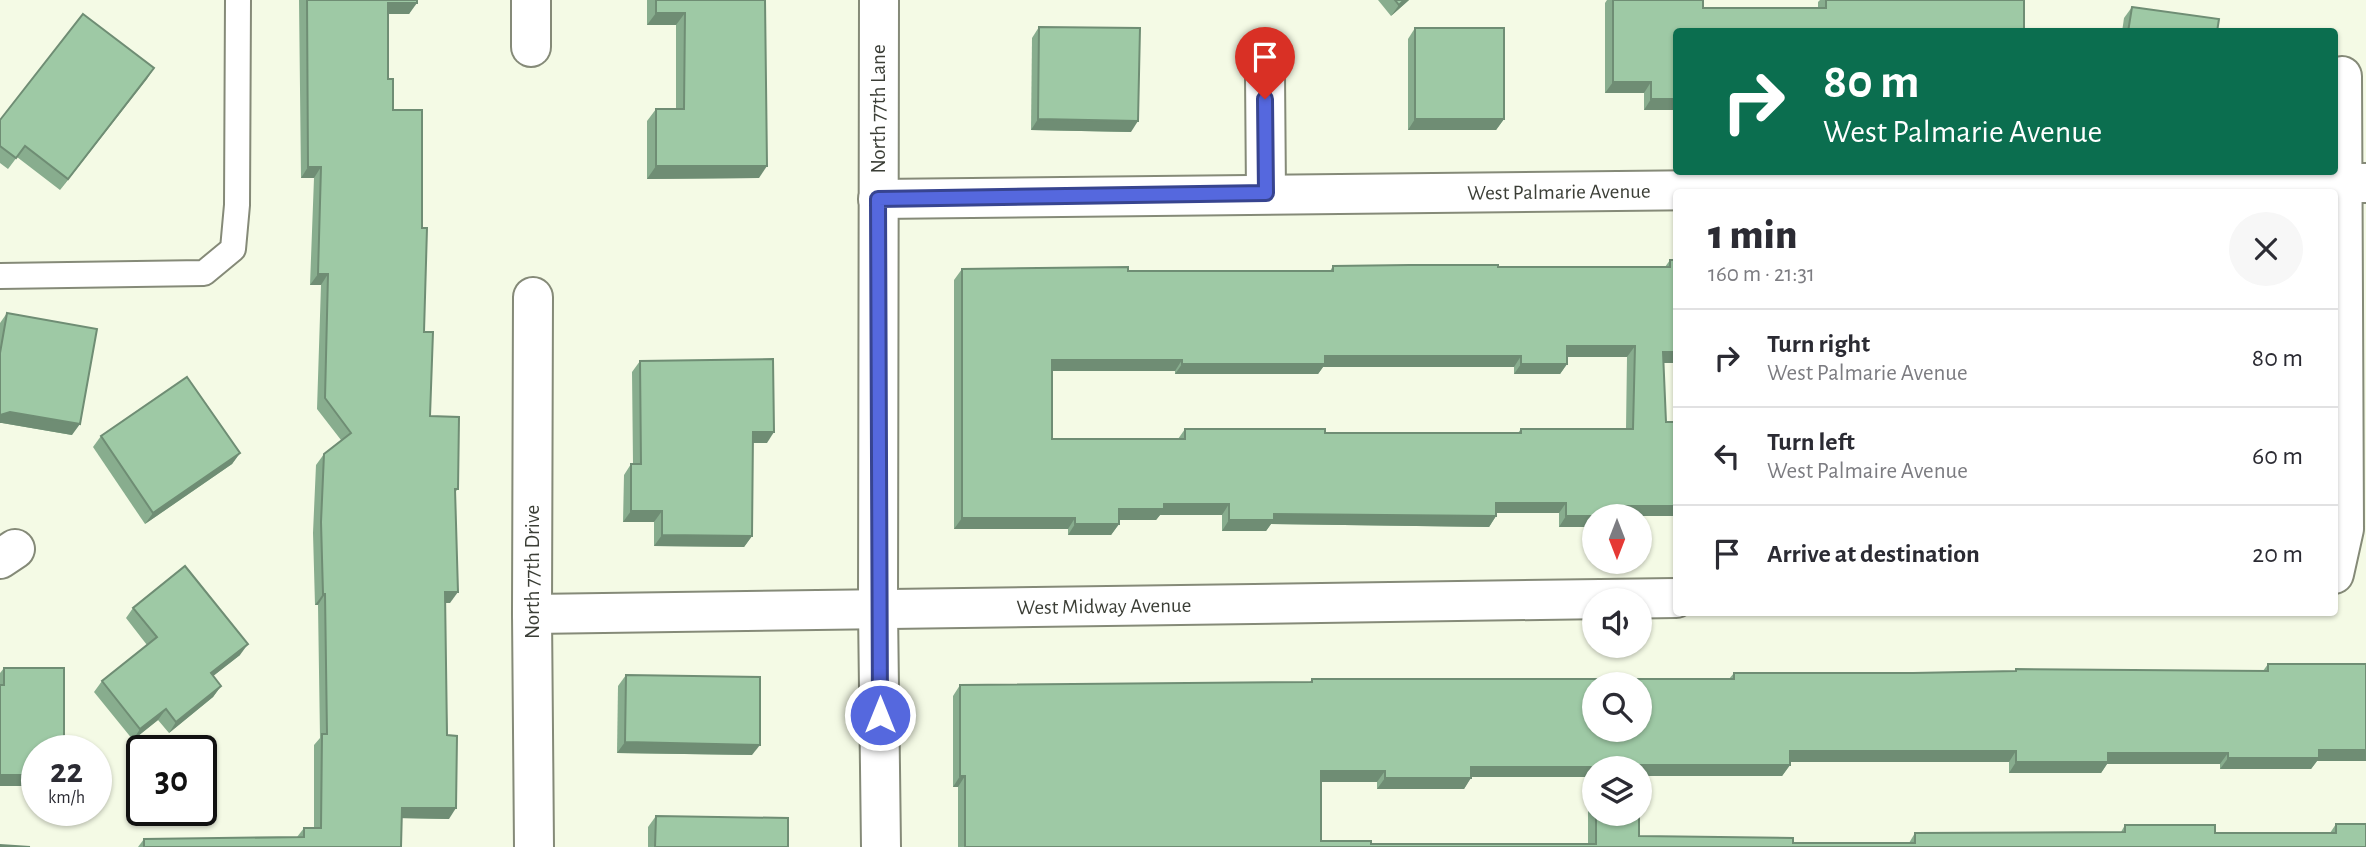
<!DOCTYPE html>
<meta charset="utf-8">
<style>
body{margin:0;font-family:"Alegreya Sans",sans-serif;background:#f7f7f7;color:#2b2b33;height:100vh;display:flex;flex-direction:column;font-size:26px;white-space:nowrap}
*{box-sizing:border-box;margin:0}
p{font-size:23px;color:#7c7c81}
.icon{flex:none;width:38px;height:38px;fill:none;stroke:currentColor;stroke-width:2;stroke-linecap:round;stroke-linejoin:round}
.map{position:relative;flex:1;overflow:hidden}
.panel{position:absolute;left:1673px;top:189px;width:665px;height:427px;display:flex;flex-direction:column;background:#fff;border-radius:7px;box-shadow:0 2px 5px #0004}
.panel>*{flex:none}
.guide{position:absolute;left:1673px;top:28px;width:665px;height:147px;border-radius:7px;box-shadow:0 2px 5px #0004;background:#0b6e4f;color:#fff;overflow:hidden}
.needle{width:46px;rotate:180deg}
.controls{position:absolute;left:1582px;top:504px;display:grid;gap:14px}
.controls a{display:grid;place-items:center;width:70px;height:70px;border-radius:50%;background:#fff;box-shadow:0 2px 5px #0004;font-size:35px}
.speed{position:absolute;left:21px;top:735px;display:flex;gap:14px;font-size:35px;font-weight:700;text-align:center}
.speed>*{display:grid;place-content:center;width:91px;height:91px;border-radius:50%;background:#fff;box-shadow:0 2px 5px #0004;line-height:1}
.speed small{font-size:18px;font-weight:400}
.speed .limit{border:4px solid #111;border-radius:10px;background:#fff;color:#111}
.pin{position:absolute;display:grid;place-items:center;width:60px;height:60px;color:#fff;margin:-72px -30px;border-radius:50% 50% 50% 0;rotate:-45deg;box-shadow:0 0 7px #0007}
.pin .icon{rotate:45deg}
.me{position:absolute;width:77px;margin:-38px;rotate:0deg;stroke-linejoin:round;filter:drop-shadow(0 0 5px #0008)}
.turn{display:flex;align-items:center;gap:24px;height:147px;padding:0 35px;font-size:32px}
.turn .icon{width:91px;height:91px;stroke-width:2.5}
.turn b{display:block;font-size:49px;line-height:60px}
.round{display:grid;place-items:center;flex:none;width:74px;height:74px;border-radius:37px;background:#f7f7f7}
.overview{display:flex;align-items:center;justify-content:space-between;height:119px;padding:0 35px}
h1{font-size:42px;font-weight:800;line-height:52px}
ul{padding:0;list-style:none}
li{display:flex;align-items:center;gap:21px;height:98px;padding:0 35px;border-top:2px solid #e1e1e2}
li div{flex:1}
li b{display:block;font-size:26px}
li em{font-style:normal}
.map>svg:first-child{display:block}
.lines{fill:none;stroke-linecap:round;stroke-linejoin:round}
.service-casing{stroke:#858a78;stroke-width:28}
.minor-casing{stroke:#858a78;stroke-width:42}
.service{stroke:#fff;stroke-width:24}
.minor{stroke:#fff;stroke-width:38}
.wall{fill:#88ad8e;fill-rule:evenodd}
.shaded-wall{fill:#6f8d74}
.building{fill:#9ec9a5;stroke:#6f8d74;stroke-width:2;fill-rule:evenodd}
.route-casing{stroke:#374490;stroke-width:18}
.route{stroke:#5568de;stroke-width:12}
.labels{text-anchor:middle;dominant-baseline:central;stroke-width:7;stroke-linejoin:round;paint-order:stroke}
.street-label{font-size:21px;fill:#3b3e36;stroke:#fff}
</style>
<div class="map">
<svg width="2366" height="847" viewBox="0 0 2366 847">
<rect width="100%" height="100%" fill="#f4fae5"/>
<g class="lines">
<g class="service-casing">
<path id="service" d="M 0,276 L 204,273 L 233,249 L 237,205 L 238,0"/>
</g>
<g class="minor-casing">
<g id="minor">
<path d="M 531,0 L 531,47"/>
<path d="M 879,0 L 878,610 L 881,847"/>
<path d="M 1265,75 L 1266,193"/>
<path id="s1" d="M 878,199 L 2366,183"/>
<path d="M 533,297 L 532,614 L 534,847"/>
<path d="M 0,559 L 15,549"/>
<path d="M 2334,574 L 2344,529 L 2342,76"/>
<path id="s2" d="M 532,614 L 1676,598"/>
</g>
</g>
<use href="#service" class="service"/>
<use href="#minor" class="minor"/>
</g>
<g class="wall">
<path d="M 299,0 L 417,0 L 409,14 L 388,14 L 388,79 L 393,110 L 422,228 L 424,332 L 430,416 L 458,489 L 455,492 L 450,603 L 445,603 L 449,819 L 402,818 L 401,847 L 138,847 L 144,839 L 297,837 L 304,828 L 314,828 L 314,745 L 320,738 L 318,605 L 315,605 L 313,533 L 316,465 L 324,454 L 341,440 L 317,409 L 321,285 L 310,285 L 314,178 L 301,178 Z"/>
<path d="M 647,0 L 765,0 L 759,178 L 647,179 L 647,121 L 656,109 L 676,109 L 676,25 L 647,25 Z"/>
<path d="M 1378,0 L 1409,0 L 1391,16 Z"/>
<path d="M 1607,0 L 1703,0 L 1703,8 L 1818,8 L 1818,2 L 1820,0 L 2024,0 L 1676,32 L 1676,110 L 1644,110 L 1644,93 L 1605,93 L 1605,3 Z"/>
<path d="M 2132,7 L 2217,32 L 2122,32 L 2124,18 Z"/>
<path d="M 1039,27 L 1131,132 L 1031,130 L 1032,38 Z"/>
<path d="M 1415,28 L 1504,119 L 1496,130 L 1408,130 L 1408,39 Z"/>
<path d="M 154,68 L 60,190 L 17,157 L 8,169 L 0,163 L 0,120 Z"/>
<path d="M 1670,260 L 1676,363 L 1663,363 L 1666,422 L 1676,422 L 1676,516 L 1594,516 L 1594,527 L 1559,527 L 1559,513 L 1496,513 L 1496,516 L 1489,527 L 1271,524 L 1266,531 L 1222,531 L 1222,515 L 1160,515 L 1156,520 L 1119,520 L 1119,524 L 1111,535 L 1068,535 L 1068,529 L 954,529 L 954,280 L 962,269 L 1128,271 L 1330,271 L 1333,266 L 1665,267 ZM 1567,357 L 1627,357 L 1626,429 L 1521,429 L 1518,433 L 1325,433 L 1185,429 L 1178,439 L 1052,439 L 1052,371 L 1175,371 L 1175,374 L 1318,374 L 1323,367 L 1514,367 L 1514,374 L 1560,374 L 1567,364 Z"/>
<path d="M 7,313 L 72,435 L 2,423 L 0,423 L 0,323 Z"/>
<path d="M 640,361 L 767,443 L 752,443 L 752,536 L 744,547 L 654,546 L 654,522 L 623,522 L 624,475 L 631,464 L 633,464 L 632,372 Z"/>
<path d="M 101,436 L 240,453 L 232,464 L 145,524 L 93,447 Z"/>
<path d="M 133,608 L 240,655 L 213,676 L 221,686 L 213,697 L 169,733 L 158,720 L 133,740 L 94,692 L 102,681 L 147,645 L 126,618 Z"/>
<path d="M 2268,664 L 2366,761 L 2317,761 L 2311,769 L 2220,769 L 2220,764 L 2107,764 L 2101,773 L 2009,773 L 2009,762 L 1790,762 L 1790,765 L 1782,776 L 1594,768 L 1594,814 L 1639,814 L 1639,836 L 1793,843 L 1909,843 L 1915,833 L 2121,832 L 2125,825 L 2215,833 L 2330,833 L 2336,824 L 2366,847 L 958,847 L 958,787 L 953,787 L 953,696 L 960,685 L 1310,682 L 1312,679 L 1729,679 L 1734,673 L 1913,673 L 2015,671 L 2016,669 L 2263,671 ZM 1471,777 L 1585,777 L 1585,787 L 1588,787 L 1588,844 L 1371,844 L 1321,841 L 1321,782 L 1377,782 L 1377,789 L 1464,789 Z"/>
<path d="M 4,668 L 37,786 L 0,786 L 0,673 Z"/>
<path d="M 626,675 L 752,755 L 617,753 L 618,686 Z"/>
<path d="M 656,816 L 788,847 L 648,847 L 648,827 Z"/>
</g>
<g class="shaded-wall">
<path d="M 1404,0 L 1409,0 L 1391,16 L 1399,5 Z"/>
<path d="M 388,3 L 417,3 L 409,14 L 380,14 Z"/>
<path d="M 656,13 L 685,13 L 676,25 L 647,25 Z"/>
<path d="M 154,68 L 147,79 L 60,190 L 68,179 Z"/>
<path d="M 1613,82 L 1651,82 L 1644,93 L 1605,93 Z"/>
<path d="M 1651,99 L 1676,99 L 1676,110 L 1644,110 Z"/>
<path d="M 1038,119 L 1138,121 L 1131,132 L 1031,130 Z"/>
<path d="M 1415,119 L 1504,119 L 1496,130 L 1408,130 Z"/>
<path d="M 656,166 L 767,166 L 759,178 L 647,179 Z"/>
<path d="M 308,167 L 321,167 L 314,178 L 301,178 Z"/>
<path d="M 318,274 L 328,274 L 321,285 L 310,285 Z"/>
<path d="M 1567,346 L 1635,346 L 1627,357 L 1560,357 Z"/>
<path d="M 1663,352 L 1676,352 L 1676,363 L 1655,363 Z"/>
<path d="M 1325,356 L 1521,356 L 1514,367 L 1323,367 L 1318,374 L 1175,374 L 1182,364 Z"/>
<path d="M 1052,360 L 1182,360 L 1175,371 L 1045,371 Z"/>
<path d="M 1521,364 L 1567,364 L 1560,374 L 1514,374 Z"/>
<path d="M 10,412 L 80,424 L 72,435 L 2,423 L 0,423 L 0,415 Z"/>
<path d="M 753,432 L 774,432 L 767,443 L 745,443 Z"/>
<path d="M 240,453 L 232,464 L 145,524 L 153,513 Z"/>
<path d="M 1496,503 L 1566,503 L 1559,513 L 1489,513 Z"/>
<path d="M 1164,504 L 1229,504 L 1222,515 L 1160,515 L 1156,520 L 1111,520 L 1119,509 Z"/>
<path d="M 1613,506 L 1676,506 L 1676,516 L 1606,516 Z"/>
<path d="M 631,511 L 662,511 L 654,522 L 623,522 Z"/>
<path d="M 1274,514 L 1496,516 L 1489,527 L 1271,524 L 1266,531 L 1222,531 L 1229,520 Z"/>
<path d="M 1566,516 L 1594,516 L 1594,527 L 1559,527 Z"/>
<path d="M 962,518 L 1075,518 L 1068,529 L 954,529 Z"/>
<path d="M 1075,524 L 1119,524 L 1111,535 L 1068,535 Z"/>
<path d="M 662,535 L 752,536 L 744,547 L 654,546 Z"/>
<path d="M 445,592 L 458,592 L 450,603 L 437,603 Z"/>
<path d="M 323,594 L 325,594 L 318,605 L 315,605 Z"/>
<path d="M 248,644 L 240,655 L 203,684 L 211,673 Z"/>
<path d="M 221,686 L 213,697 L 169,733 L 176,722 Z"/>
<path d="M 166,709 L 158,720 L 133,740 L 140,729 Z"/>
<path d="M 625,742 L 760,745 L 752,755 L 617,753 Z"/>
<path d="M 2319,750 L 2366,750 L 2366,761 L 2317,761 L 2311,769 L 2220,769 L 2228,758 Z"/>
<path d="M 1790,751 L 2016,751 L 2009,762 L 1782,762 Z"/>
<path d="M 2108,753 L 2228,753 L 2220,764 L 2107,764 L 2101,773 L 2009,773 L 2016,762 Z"/>
<path d="M 1639,765 L 1790,765 L 1782,776 L 1640,776 Z"/>
<path d="M 1471,767 L 1592,767 L 1585,777 L 1464,777 Z"/>
<path d="M 1321,771 L 1385,771 L 1377,782 L 1313,782 Z"/>
<rect x="0" y="775" width="37" height="11"/>
<path d="M 960,776 L 965,776 L 958,787 L 953,787 Z"/>
<path d="M 1592,776 L 1594,776 L 1594,779 L 1588,787 L 1585,787 Z"/>
<path d="M 1385,778 L 1471,778 L 1464,789 L 1377,789 Z"/>
<path d="M 402,808 L 456,808 L 449,819 L 394,818 Z"/>
</g>
<g class="building">
<path d="M 307,0 L 417,0 L 417,3 L 388,3 L 388,79 L 393,79 L 393,110 L 422,110 L 422,228 L 427,228 L 424,332 L 433,332 L 430,416 L 459,417 L 458,489 L 455,489 L 458,592 L 445,592 L 447,735 L 457,736 L 456,808 L 402,808 L 401,847 L 144,847 L 144,839 L 304,837 L 304,828 L 321,828 L 322,734 L 327,734 L 325,594 L 323,594 L 321,522 L 324,454 L 351,433 L 325,398 L 328,274 L 318,274 L 321,167 L 308,167 Z"/>
<path d="M 656,0 L 765,0 L 767,166 L 656,166 L 656,109 L 684,109 L 685,13 L 656,13 Z"/>
<path d="M 1395,0 L 1404,0 L 1399,5 Z"/>
<path d="M 1613,0 L 1703,0 L 1703,8 L 1826,8 L 1826,0 L 2024,0 L 2024,32 L 1676,32 L 1676,99 L 1651,99 L 1651,82 L 1613,82 Z"/>
<path d="M 2132,7 L 2219,19 L 2217,32 L 2128,32 Z"/>
<path d="M 83,14 L 154,68 L 68,179 L 25,146 L 16,158 L 0,146 L 0,120 Z"/>
<path d="M 1039,27 L 1140,28 L 1138,121 L 1038,119 Z"/>
<rect x="1415" y="28" width="89" height="91"/>
<path d="M 1670,260 L 1676,260 L 1676,352 L 1663,352 L 1666,422 L 1676,422 L 1676,506 L 1613,506 L 1613,516 L 1566,516 L 1566,503 L 1496,503 L 1496,516 L 1274,514 L 1274,520 L 1229,520 L 1229,504 L 1164,504 L 1164,509 L 1119,509 L 1119,524 L 1075,524 L 1075,518 L 962,518 L 962,269 L 1128,267 L 1128,271 L 1333,271 L 1333,266 L 1409,265 L 1498,265 L 1498,267 L 1670,267 ZM 1567,346 L 1635,346 L 1633,429 L 1521,429 L 1521,433 L 1325,433 L 1325,429 L 1185,429 L 1185,439 L 1052,439 L 1052,360 L 1182,360 L 1182,364 L 1325,364 L 1325,356 L 1521,356 L 1521,364 L 1567,364 Z"/>
<path d="M 7,313 L 97,329 L 80,424 L 10,412 L 0,415 L 0,353 Z"/>
<path d="M 773,359 L 774,432 L 753,432 L 752,536 L 662,535 L 662,511 L 631,511 L 631,464 L 641,464 L 640,361 Z"/>
<path d="M 187,377 L 240,453 L 153,513 L 101,436 Z"/>
<path d="M 185,566 L 248,644 L 211,673 L 221,686 L 176,722 L 166,709 L 140,729 L 102,681 L 157,637 L 133,608 Z"/>
<path d="M 2268,664 L 2366,664 L 2366,750 L 2319,750 L 2319,758 L 2228,758 L 2228,753 L 2108,753 L 2108,762 L 2016,762 L 2016,751 L 1790,751 L 1790,765 L 1639,765 L 1639,768 L 1594,768 L 1594,776 L 1592,776 L 1592,767 L 1471,767 L 1471,778 L 1385,778 L 1385,771 L 1321,771 L 1321,841 L 1371,841 L 1371,844 L 1596,844 L 1596,814 L 1639,814 L 1639,836 L 1793,838 L 1793,843 L 1915,843 L 1915,833 L 2125,832 L 2125,825 L 2215,825 L 2215,833 L 2336,833 L 2336,824 L 2366,824 L 2366,847 L 965,847 L 965,776 L 960,776 L 960,685 L 1312,682 L 1312,679 L 1734,679 L 1734,673 L 1913,673 L 2016,671 L 2016,669 L 2268,671 ZM 1594,684 L 1640,684 L 1640,730 L 1594,730 Z"/>
<path d="M 4,668 L 64,668 L 64,751 L 37,751 L 37,775 L 0,775 L 0,685 L 4,685 Z"/>
<path d="M 626,675 L 760,677 L 760,745 L 625,742 Z"/>
<path d="M 656,816 L 788,818 L 788,847 L 655,847 Z"/>
<path d="M 0,845 L 30,847 L 0,847 Z"/>
</g>
<g class="lines">
<g class="route-casing">
<path id="route" d="M 880,715 L 878,199 L 1266,193 L 1265,99"/>
</g>
<use href="#route" class="route"/>
</g>
<g class="labels">
<g class="street-label">
<text transform="translate(878 109) rotate(-90)">North 77th Lane</text>
<text stroke="none"><textPath href="#s1" startOffset="681">West Palmarie Avenue</textPath></text>
<text transform="translate(532 572) rotate(-90)">North 77th Drive</text>
<text stroke="none"><textPath href="#s2" startOffset="572">West Midway Avenue</textPath></text>
</g>
</g>
</svg>
<div class="controls">
<a><svg class="needle" viewBox="-14 -14 28 28"><path d="M0-13l5 13h-10z" fill="#e53935"/><path d="M0 13l5-13h-10z" fill="#7c7c81"/></svg></a>
<a><svg class="icon" aria-label="sound" viewBox="0 0 24 24"><path d="M4 9h4l5-4v14l-5-4H4zM17 9q2 3 0 6"/></svg></a>
<a><svg class="icon" aria-label="search" viewBox="0 0 24 24"><circle cx="10" cy="10" r="6"/><path d="M15 15l6 6"/></svg></a>
<a><svg class="icon" aria-label="layers" viewBox="0 0 24 24"><path d="M12 4l9 5-9 5-9-5zM3 14l9 5 9-5"/></svg></a>
</div>
<div class="speed"><div>22<small>km/h</small></div><div class="limit">30</div></div>
<div class="pin" style="left:1265px;top:99px;background:#d93025"><svg class="icon" aria-label="arrive" viewBox="0 0 24 24"><path d="M6 21V4h12l-3 4 3 4H6"/></svg></div>
<svg class="me" style="left:880px;top:715px" viewBox="-20 -20 40 40"><circle r="17" fill="#5568de" stroke="#fff" stroke-width="3"/><path d="M0-11L8 9 0 5-8 9z" fill="#fff"/></svg>
<div class="guide">
<div class="turn"><svg class="icon" aria-label="right" viewBox="0 0 24 24"><path d="M7 20v-9h11M14 6l5 5-5 5"/></svg><div><b>80 m</b>West Palmarie Avenue</div></div>
</div>
<section class="panel">
<div class="overview"><div><h1>1 min</h1><p>160 m · 21:31</p></div><a class="round"><svg class="icon" aria-label="close" viewBox="0 0 24 24"><path d="M6 6l12 12M18 6L6 18"/></svg></a></div>
<ul>
<li><svg class="icon" aria-label="right" viewBox="0 0 24 24"><path d="M7 20v-9h11M14 6l5 5-5 5"/></svg><div><b>Turn right</b><p>West Palmarie Avenue</p></div><em>80 m</em></li>
<li><svg class="icon" aria-label="left" viewBox="0 0 24 24"><path d="M17 20v-9H6M10 6l-5 5 5 5"/></svg><div><b>Turn left</b><p>West Palmaire Avenue</p></div><em>60 m</em></li>
<li><svg class="icon" aria-label="arrive" viewBox="0 0 24 24"><path d="M6 21V4h12l-3 4 3 4H6"/></svg><div><b>Arrive at destination</b></div><em>20 m</em></li>
</ul>
</section>
</div>
